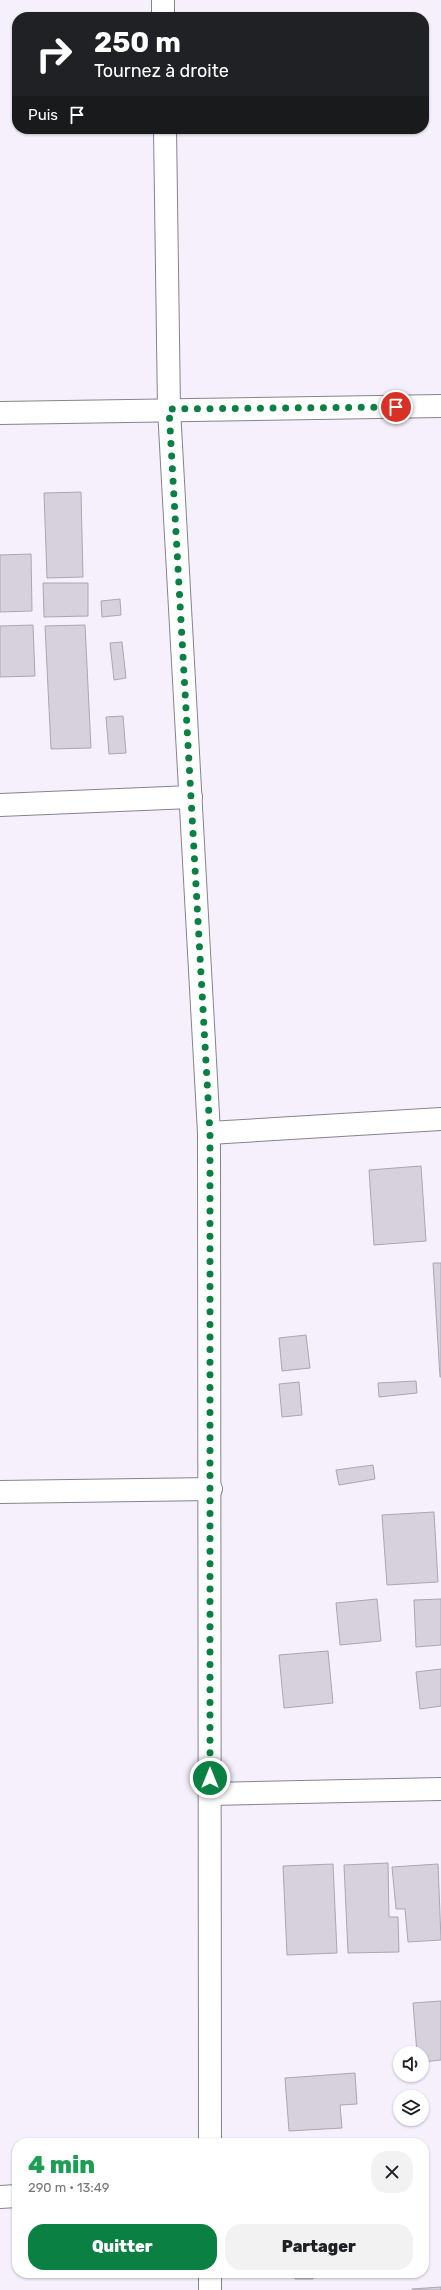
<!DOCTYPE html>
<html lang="fr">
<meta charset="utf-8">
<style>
body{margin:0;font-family:Rubik,sans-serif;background:#f2f2f2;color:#202124;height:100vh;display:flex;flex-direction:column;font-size:15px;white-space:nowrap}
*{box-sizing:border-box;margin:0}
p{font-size:13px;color:#757577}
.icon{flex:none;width:22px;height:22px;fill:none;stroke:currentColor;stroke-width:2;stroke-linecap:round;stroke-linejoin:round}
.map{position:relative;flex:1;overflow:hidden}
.side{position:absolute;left:12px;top:2138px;width:417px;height:140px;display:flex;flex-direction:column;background:#fff;border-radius:16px;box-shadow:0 1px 3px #0004}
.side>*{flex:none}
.hud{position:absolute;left:12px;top:12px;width:417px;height:122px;border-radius:16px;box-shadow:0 1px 3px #0004;background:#202124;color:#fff;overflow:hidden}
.controls{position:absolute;left:393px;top:2046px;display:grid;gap:8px}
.controls a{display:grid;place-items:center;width:36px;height:36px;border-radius:50%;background:#fff;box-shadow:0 1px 3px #0004;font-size:20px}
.pin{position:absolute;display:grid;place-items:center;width:34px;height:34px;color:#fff;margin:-17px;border:2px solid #fff;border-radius:50%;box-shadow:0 1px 4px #0007}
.me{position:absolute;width:44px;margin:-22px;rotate:0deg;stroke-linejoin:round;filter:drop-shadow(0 0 3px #0008)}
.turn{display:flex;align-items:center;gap:14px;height:84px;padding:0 16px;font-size:18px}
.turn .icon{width:52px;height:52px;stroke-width:2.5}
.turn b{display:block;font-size:28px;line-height:34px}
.then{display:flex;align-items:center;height:38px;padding:0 16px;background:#0003;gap:8px;font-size:15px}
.round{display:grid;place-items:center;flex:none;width:42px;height:42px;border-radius:16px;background:#f2f2f2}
.head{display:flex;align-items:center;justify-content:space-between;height:68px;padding:0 16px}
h1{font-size:24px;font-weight:800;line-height:30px;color:#1e9e55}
.action{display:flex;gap:8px;margin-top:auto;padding:8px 16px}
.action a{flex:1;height:46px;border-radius:16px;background:#0b8043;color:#fff;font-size:16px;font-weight:800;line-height:46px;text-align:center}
.action a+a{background:#f2f2f2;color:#202124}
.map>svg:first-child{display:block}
.building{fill:#d7d1dd;stroke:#aca6b2}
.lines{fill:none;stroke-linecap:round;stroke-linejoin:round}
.minor-casing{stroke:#88828d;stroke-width:24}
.minor{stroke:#fff;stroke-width:22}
.route{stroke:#0b8043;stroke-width:7;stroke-dasharray:0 12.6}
</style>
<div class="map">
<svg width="441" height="2290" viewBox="0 0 441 2290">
<rect width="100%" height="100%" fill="#f6f0fc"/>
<g class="building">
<path d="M 81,492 L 83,577 L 47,578 L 44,493 Z"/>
<path d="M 31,554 L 32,611 L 0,612 L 0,555 Z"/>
<path d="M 43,583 L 88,583 L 88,616 L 44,617 Z"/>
<path d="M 120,599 L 121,615 L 102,617 L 101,601 Z"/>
<path d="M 33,625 L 35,676 L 0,677 L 0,626 Z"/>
<path d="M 85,625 L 91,748 L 51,749 L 45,626 Z"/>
<path d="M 122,642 L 126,678 L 114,680 L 110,643 Z"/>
<path d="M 123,716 L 126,753 L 109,754 L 106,717 Z"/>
<path d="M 421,1166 L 426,1241 L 374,1245 L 369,1170 Z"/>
<path d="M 433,1263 L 441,1263 L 441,1377 L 440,1377 Z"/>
<path d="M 306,1335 L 310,1368 L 282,1371 L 279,1338 Z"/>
<path d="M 416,1381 L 417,1393 L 379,1397 L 378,1383 Z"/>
<path d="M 299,1382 L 302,1415 L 282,1417 L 279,1384 Z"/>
<path d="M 373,1465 L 375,1479 L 339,1485 L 336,1470 Z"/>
<path d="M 434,1512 L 438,1582 L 387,1585 L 382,1515 Z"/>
<path d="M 377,1599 L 381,1641 L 340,1645 L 336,1603 Z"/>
<path d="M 441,1599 L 441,1645 L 416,1647 L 414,1600 Z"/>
<path d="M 328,1651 L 333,1703 L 284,1708 L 279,1655 Z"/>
<path d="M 441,1669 L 441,1706 L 420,1709 L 416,1672 Z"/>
<path d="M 388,1863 L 389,1917 L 398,1917 L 399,1952 L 348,1953 L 344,1865 Z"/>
<path d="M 333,1864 L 337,1953 L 287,1955 L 283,1866 Z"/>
<path d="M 438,1864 L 441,1940 L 408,1942 L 405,1909 L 396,1909 L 392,1867 Z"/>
<path d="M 441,2001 L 441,2060 L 422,2062 L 422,2053 L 417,2053 L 413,2003 Z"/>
<path d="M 355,2073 L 357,2104 L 340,2105 L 342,2128 L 289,2131 L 285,2078 Z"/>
<path d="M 294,2273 L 313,2273 L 313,2279 L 295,2279 Z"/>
<path d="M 441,2287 L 441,2290 L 412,2290 L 412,2289 Z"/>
</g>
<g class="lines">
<g class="minor-casing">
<g id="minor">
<path d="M 163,0 L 163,17"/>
<path d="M 165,129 L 169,409 L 209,1133 L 210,2143"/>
<path d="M 0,413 L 441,406"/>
<path d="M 0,805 L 191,797"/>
<path d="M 209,1133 L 441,1119"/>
<path d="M 0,1492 L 211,1489"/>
<path d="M 210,1794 L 441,1789"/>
<path d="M 0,2197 L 17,2196"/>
<path d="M 210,2273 L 210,2290"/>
</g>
</g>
<use href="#minor" class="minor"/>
</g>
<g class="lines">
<path class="route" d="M 210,1778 L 210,1133 L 169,409 L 396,407"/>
</g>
</svg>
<div class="controls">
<a><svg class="icon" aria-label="sound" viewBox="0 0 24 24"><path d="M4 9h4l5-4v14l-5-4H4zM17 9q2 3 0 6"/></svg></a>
<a><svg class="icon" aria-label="layers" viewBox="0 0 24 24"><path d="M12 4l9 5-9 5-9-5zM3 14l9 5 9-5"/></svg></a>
</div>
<div class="pin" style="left:396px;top:407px;background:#d93025"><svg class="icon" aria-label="arrive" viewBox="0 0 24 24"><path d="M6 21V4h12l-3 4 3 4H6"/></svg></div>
<svg class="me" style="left:210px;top:1778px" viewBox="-20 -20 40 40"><circle r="17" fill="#0b8043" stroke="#fff" stroke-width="3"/><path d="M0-11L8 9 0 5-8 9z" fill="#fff"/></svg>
<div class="hud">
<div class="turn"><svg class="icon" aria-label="right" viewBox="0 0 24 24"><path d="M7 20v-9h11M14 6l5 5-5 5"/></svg><div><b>250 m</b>Tournez à droite</div></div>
<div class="then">Puis<svg class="icon" aria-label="arrive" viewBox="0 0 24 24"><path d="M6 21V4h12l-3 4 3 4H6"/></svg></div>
</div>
<section class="side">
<div class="head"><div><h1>4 min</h1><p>290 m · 13:49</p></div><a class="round"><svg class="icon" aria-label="close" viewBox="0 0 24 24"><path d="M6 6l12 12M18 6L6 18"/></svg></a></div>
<div class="action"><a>Quitter</a><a>Partager</a></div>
</section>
</div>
